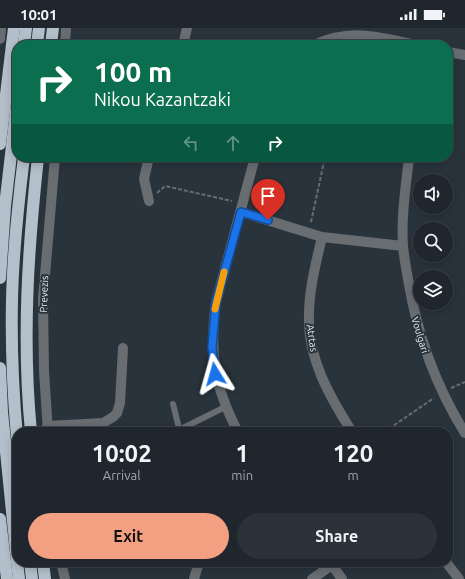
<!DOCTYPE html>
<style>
body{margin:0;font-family:Ubuntu,sans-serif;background:#2c3239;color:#f1f3f6;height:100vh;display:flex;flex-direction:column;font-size:15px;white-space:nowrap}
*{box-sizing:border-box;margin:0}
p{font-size:13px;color:#a1a5aa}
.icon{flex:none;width:22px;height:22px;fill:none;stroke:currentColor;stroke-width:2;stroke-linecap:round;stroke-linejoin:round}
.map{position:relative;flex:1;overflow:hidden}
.side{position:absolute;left:12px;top:399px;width:441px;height:140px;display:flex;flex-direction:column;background:#1f262d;border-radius:16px;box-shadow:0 2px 10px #0003,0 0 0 1px #3c4349}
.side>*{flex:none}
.hud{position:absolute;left:12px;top:12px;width:441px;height:122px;border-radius:16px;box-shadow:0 2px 10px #0003,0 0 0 1px #3c4349;background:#0b6e4f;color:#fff;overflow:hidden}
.tools{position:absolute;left:413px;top:146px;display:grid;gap:8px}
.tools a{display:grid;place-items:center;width:40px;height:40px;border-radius:50%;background:#1f262d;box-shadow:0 2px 10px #0003,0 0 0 1px #3c4349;font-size:20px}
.pin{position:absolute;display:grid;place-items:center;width:34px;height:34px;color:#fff;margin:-41px -17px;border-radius:50% 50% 50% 0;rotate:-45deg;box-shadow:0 0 4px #0007}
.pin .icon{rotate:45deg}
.me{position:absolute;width:44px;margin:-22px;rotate:352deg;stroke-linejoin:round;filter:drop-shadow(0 0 3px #0008)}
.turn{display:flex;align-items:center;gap:14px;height:84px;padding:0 16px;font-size:18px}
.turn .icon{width:52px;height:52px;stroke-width:2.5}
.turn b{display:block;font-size:28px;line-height:34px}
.lanes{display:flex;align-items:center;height:38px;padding:0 16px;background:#0003;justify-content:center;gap:20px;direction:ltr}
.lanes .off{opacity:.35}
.eta{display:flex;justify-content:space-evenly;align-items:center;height:68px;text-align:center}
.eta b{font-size:24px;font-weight:700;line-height:28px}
.action{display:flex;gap:8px;margin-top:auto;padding:8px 16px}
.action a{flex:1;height:46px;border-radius:24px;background:#f3a082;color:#111;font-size:16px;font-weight:700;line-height:46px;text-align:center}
.action a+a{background:#2c3239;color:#f1f3f6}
.status{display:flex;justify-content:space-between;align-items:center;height:28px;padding:0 20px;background:#1f262d;direction:ltr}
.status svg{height:11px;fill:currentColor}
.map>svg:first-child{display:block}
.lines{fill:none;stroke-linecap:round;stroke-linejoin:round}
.path{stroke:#656e76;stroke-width:2;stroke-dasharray:4 2;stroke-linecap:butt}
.lane{stroke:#686d72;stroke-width:6}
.street{stroke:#686d72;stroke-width:10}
.highway{stroke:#b3bfca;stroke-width:12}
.route-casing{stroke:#114b97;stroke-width:10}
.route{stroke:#1a73e8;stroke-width:7}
.slow{stroke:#f59e0b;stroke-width:7}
.labels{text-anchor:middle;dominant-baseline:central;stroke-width:4;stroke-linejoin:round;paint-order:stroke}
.street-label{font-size:10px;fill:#e8eef5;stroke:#29333c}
</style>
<div class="status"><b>10:01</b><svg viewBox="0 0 49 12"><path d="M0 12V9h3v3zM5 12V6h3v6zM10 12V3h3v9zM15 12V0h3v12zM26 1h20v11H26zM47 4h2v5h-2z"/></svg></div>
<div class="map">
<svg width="465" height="551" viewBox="0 0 465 551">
<rect width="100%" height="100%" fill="#29333c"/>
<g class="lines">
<g class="path">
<path d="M 157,165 L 165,158 L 232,173"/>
<path d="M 311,194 L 325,129"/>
<path d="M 451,360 L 465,354"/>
<path d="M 384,404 L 434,370"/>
</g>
<g class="lane">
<path d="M 173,376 L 180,404"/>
<path d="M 179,402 L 225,379"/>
</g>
<g class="street">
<path d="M 0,11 L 1,0"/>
<path d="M 65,17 L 66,0"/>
<path d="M 183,17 L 187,0"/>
<path d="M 314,17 C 350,0 380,9 416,17"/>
<path d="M 448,24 L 465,27"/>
<path d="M 409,129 C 406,158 401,188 403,218 C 404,229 406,240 408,251 C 417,306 435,357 465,405"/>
<path d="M 149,173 L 144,151 L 149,129"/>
<path d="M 241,184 L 322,209 L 403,218"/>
<path d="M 322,209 C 316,235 309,261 309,287 C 307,330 330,369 352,404"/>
<path d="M 47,398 L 103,395 L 113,389 L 117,385 L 120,375 L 123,320"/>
<path d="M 48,404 L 44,343 L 43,271 L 55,129"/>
<path d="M 238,404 C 214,358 209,326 216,274 L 255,129"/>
<path d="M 61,534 L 65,551"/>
<path d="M 330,534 L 342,551"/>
<path d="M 446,534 L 459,551"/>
<path d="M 194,551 L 199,534"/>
<path d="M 312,551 L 332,537"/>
</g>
<g class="highway">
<path d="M 24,17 L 26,0"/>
<path d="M 37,17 L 39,0"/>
<path d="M 51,17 L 53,0"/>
<path d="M 0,116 L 14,0"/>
<path d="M 0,250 L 5,178 L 17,75"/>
<path d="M 0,340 L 2,384 L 17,533"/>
<path d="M 31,404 C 22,310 28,222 38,129"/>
<path d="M 17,409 C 13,364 11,318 12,272 C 13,224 18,177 24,129"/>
<path d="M 0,491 L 7,551"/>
<path d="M 17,534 L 19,551"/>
<path d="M 30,534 L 32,551"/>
<path d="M 43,534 L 45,551"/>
</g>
</g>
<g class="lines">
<g class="route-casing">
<path id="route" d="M 215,346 L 212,319 L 216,274 L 241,184 L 268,192"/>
</g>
<use href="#route" class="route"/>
<path class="slow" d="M 215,281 L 224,244"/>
</g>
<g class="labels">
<g class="street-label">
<text transform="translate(44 266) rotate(-88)">Prevezis</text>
<text transform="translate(420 307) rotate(73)">Voulgari</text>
<text transform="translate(312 310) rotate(81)">Atrtas</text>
</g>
</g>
</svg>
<div class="tools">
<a><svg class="icon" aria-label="sound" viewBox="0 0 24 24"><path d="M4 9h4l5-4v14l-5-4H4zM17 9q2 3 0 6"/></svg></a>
<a><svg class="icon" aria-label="search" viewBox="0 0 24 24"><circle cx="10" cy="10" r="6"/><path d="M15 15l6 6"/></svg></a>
<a><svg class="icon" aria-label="layers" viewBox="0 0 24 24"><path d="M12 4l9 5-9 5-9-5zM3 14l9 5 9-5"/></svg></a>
</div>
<div class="pin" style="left:268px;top:192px;background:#d93025"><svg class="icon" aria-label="arrive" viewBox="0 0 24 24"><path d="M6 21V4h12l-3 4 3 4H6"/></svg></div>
<svg class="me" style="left:215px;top:346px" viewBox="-20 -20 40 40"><path d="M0-17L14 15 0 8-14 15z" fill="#1a73e8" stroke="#fff" stroke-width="4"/></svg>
<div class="hud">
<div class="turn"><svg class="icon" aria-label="right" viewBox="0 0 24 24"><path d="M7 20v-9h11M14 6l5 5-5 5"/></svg><div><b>100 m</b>Nikou Kazantzaki</div></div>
<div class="lanes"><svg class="icon off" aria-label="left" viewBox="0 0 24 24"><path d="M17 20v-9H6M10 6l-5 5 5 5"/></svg><svg class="icon off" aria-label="ahead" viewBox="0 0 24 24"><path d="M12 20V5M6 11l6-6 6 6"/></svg><svg class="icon" aria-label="right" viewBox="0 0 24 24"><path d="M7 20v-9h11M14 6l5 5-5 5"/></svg></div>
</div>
<section class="side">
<div class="eta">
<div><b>10:02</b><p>Arrival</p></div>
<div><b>1</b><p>min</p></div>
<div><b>120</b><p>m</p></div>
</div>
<div class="action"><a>Exit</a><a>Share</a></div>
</section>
</div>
